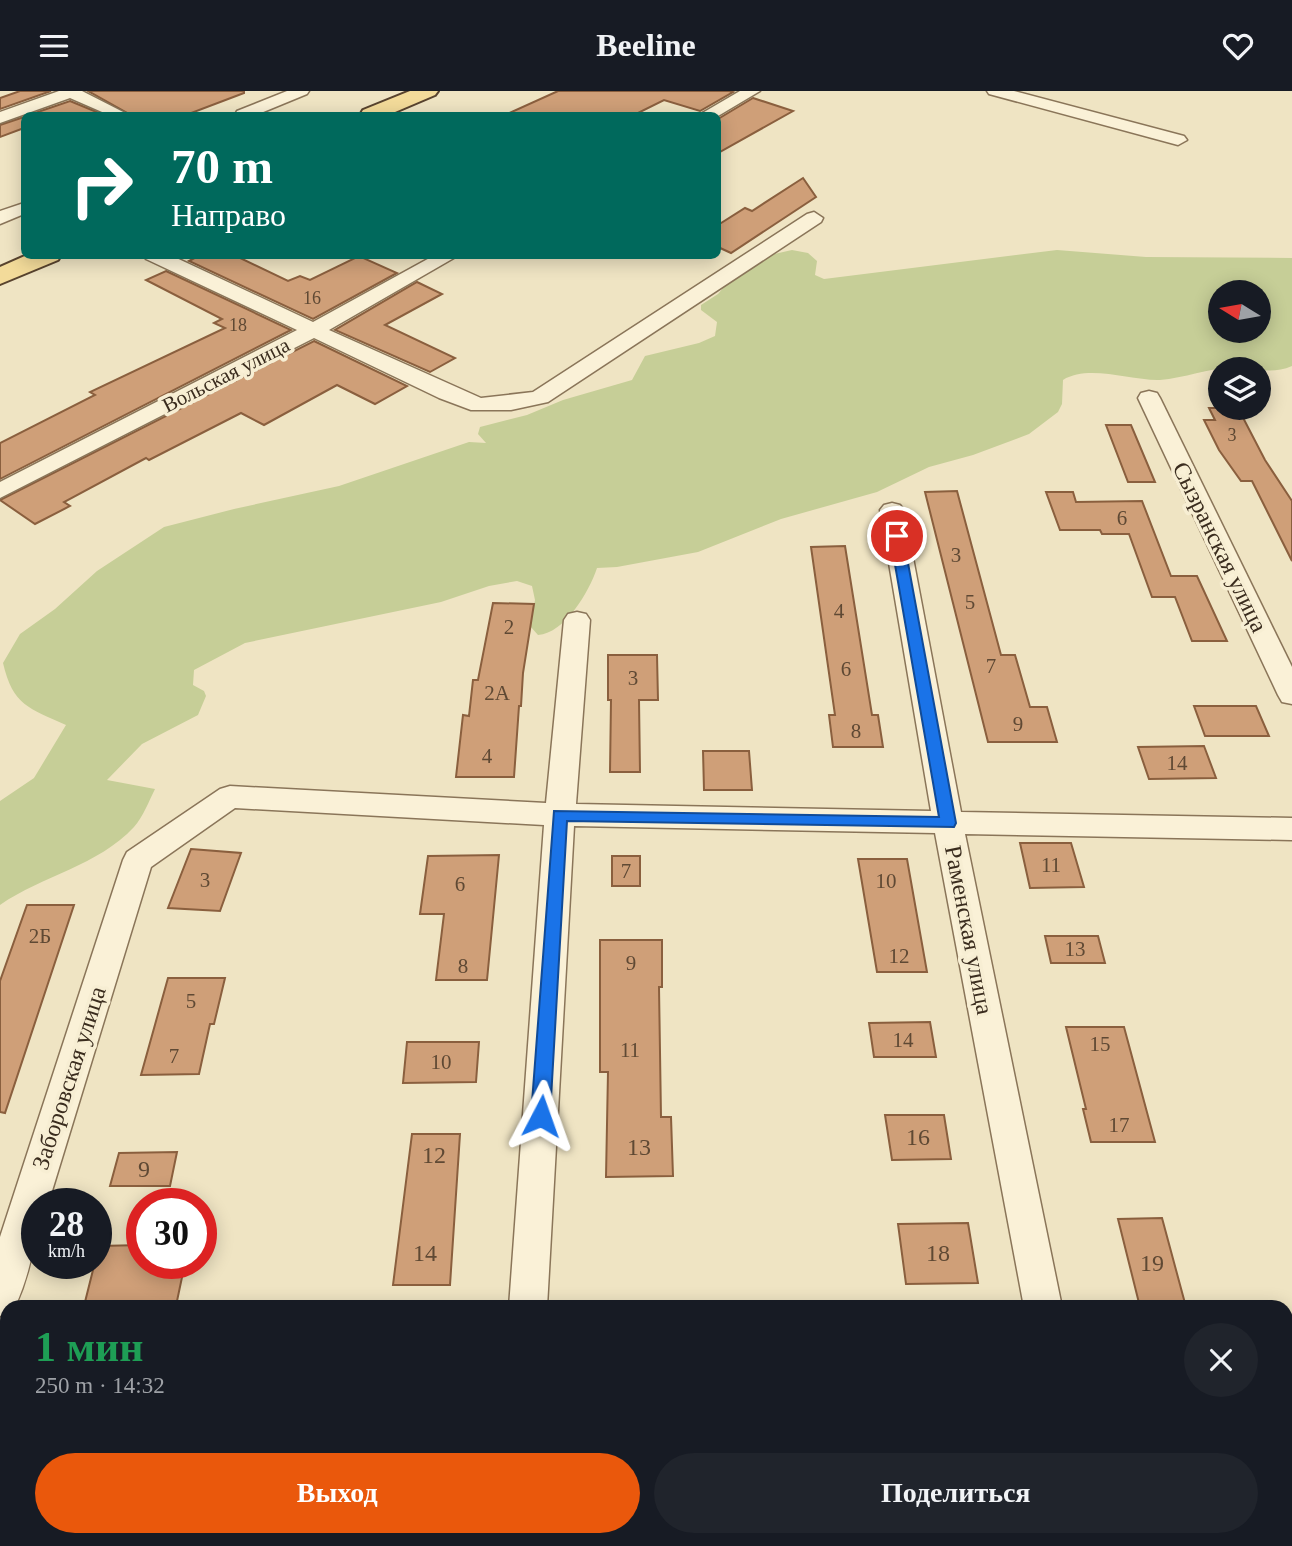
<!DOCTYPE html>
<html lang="ru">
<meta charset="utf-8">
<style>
body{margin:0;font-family:Georgia,serif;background:#20242c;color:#f1f3f6;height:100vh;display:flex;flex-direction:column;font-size:26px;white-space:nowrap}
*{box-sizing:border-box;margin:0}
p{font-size:23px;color:#9ea1a6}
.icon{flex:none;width:38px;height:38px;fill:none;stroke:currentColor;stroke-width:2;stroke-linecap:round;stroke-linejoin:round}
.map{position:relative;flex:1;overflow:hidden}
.side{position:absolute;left:0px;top:1209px;width:1293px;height:247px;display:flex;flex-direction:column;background:#171b24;border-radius:21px 21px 0 0;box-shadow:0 4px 18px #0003}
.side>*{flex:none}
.hud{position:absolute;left:21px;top:21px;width:700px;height:147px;border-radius:10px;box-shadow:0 4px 18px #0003;background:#00695c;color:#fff;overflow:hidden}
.needle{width:46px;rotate:281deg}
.buttons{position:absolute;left:1208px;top:189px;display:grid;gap:14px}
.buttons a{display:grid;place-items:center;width:63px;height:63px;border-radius:50%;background:#171b24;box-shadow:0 4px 18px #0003;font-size:35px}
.speed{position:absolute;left:21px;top:1097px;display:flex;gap:14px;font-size:35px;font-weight:700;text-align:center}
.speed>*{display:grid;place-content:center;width:91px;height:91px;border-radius:50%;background:#171b24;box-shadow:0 4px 18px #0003;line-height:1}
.speed small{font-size:18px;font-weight:400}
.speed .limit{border:10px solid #d22;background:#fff;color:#111}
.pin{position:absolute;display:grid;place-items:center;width:60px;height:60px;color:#fff;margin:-30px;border:4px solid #fff;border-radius:50%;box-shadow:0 2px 7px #0007}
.me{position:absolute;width:77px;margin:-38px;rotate:4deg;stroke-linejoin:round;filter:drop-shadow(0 0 5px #0008)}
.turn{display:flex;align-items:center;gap:24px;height:147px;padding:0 35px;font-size:32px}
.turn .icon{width:91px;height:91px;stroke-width:2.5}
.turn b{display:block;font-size:49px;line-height:60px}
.round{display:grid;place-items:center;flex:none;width:74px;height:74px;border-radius:37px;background:#20242c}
.summary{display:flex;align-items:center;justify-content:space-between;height:119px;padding:0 35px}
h1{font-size:42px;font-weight:600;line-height:52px;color:#1e9e55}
.primary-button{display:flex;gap:14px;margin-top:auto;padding:14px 35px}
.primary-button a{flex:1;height:80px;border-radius:42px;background:#ea580c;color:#fff;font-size:28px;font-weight:600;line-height:80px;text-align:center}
.primary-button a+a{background:#20242c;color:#f1f3f6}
header{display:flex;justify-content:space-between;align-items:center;height:91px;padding:0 35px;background:#171b24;font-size:32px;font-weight:600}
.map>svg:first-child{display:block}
.green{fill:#c6ce97;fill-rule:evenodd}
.building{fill:#cf9f78;stroke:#8a5f3e;stroke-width:2}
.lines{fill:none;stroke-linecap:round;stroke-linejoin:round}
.street-casing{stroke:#8a7559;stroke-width:3}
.primary-casing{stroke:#58432e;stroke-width:4}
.street{fill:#faf1d7;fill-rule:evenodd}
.primary{fill:#f3db9a;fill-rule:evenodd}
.route{fill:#1a73e8;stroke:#114b97;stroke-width:2}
.labels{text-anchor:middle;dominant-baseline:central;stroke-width:7;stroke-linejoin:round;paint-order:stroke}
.far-number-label{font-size:18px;fill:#5f4934}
.far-street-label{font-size:21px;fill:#3a2c1e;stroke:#f7eed3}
.number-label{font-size:21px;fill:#5f4934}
.street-label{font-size:24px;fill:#3a2c1e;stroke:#f7eed3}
.near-number-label{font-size:24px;fill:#5f4934}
</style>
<header><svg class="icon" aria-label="menu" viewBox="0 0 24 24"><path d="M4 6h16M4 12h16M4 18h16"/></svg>Beeline<svg class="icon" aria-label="heart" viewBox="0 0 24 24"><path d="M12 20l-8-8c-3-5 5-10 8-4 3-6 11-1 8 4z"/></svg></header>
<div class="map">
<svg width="1292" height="1455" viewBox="0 0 1292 1455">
<rect width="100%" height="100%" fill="#efe4c3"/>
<path class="green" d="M 792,159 L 808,162 L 817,170 L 815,184 L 824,188 L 1057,159 L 1146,166 L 1292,167 L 1292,275 C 1271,284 1255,277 1235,277 C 1211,276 1185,287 1160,289 C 1131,290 1089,273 1063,289 L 1062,313 L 1058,321 L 1029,343 L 973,364 L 929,376 L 877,401 L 781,428 L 698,461 L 617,476 L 597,477 C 589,501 565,542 538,544 L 530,535 L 535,509 L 532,495 L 517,490 L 489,495 L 441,511 L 245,552 L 194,579 L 193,594 L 204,600 L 206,605 L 198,624 L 142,653 L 107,689 L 155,698 C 149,710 143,726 134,736 C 98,775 43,784 0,814 L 0,710 L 34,687 L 66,634 C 29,617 13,615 3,572 L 20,543 L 55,518 L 97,480 L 164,436 L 234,418 L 339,395 L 469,351 L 486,352 L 478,343 L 480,336 L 527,324 L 563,309 L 632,289 L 645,265 L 699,252 L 715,245 L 717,231 L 701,219 L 701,214 L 718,203 L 735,183 L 761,166 ZM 1220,201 L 1258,201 L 1258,240 L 1220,240 Z"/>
<g class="building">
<path d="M 20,0 L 51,0 L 0,18 L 0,7 Z"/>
<path d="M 88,0 L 244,0 L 244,2 L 186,24 L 131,24 Z"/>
<path d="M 558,0 L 729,0 L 733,1 L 700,20 L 664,9 L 634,24 L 505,24 Z"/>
<path d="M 753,7 L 793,20 L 718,62 L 718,28 Z"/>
<path d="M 70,10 L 104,24 L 29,24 Z"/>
<path d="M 24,26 L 24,37 L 0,46 L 0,34 Z"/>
<path d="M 803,87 L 816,106 L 731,162 L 718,156 L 718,134 L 745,117 L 752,120 Z"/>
<path d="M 200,164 L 234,164 L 288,190 L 300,185 L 310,189 L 359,165 L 397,182 L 313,228 L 189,170 Z"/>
<path d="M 166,180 L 291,239 L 0,388 L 0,352 L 95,304 L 90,301 L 225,237 L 214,232 L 222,228 L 146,189 Z"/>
<path d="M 417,191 L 442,203 L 385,234 L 455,267 L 430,281 L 335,239 Z"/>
<path d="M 314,250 L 407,295 L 375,313 L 337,294 L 264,334 L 241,322 L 149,369 L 146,367 L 64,411 L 70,415 L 35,433 L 0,409 Z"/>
<path d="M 1209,317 L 1238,317 L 1265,369 L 1292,410 L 1292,470 L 1252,390 L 1241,390 L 1219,359 L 1204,329 L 1215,329 Z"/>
<path d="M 1106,334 L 1131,334 L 1155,391 L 1128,391 Z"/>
<path d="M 957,400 L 1001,564 L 1015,564 L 1030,616 L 1047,616 L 1057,651 L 988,651 L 925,401 Z"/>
<path d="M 1046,401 L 1073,401 L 1076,411 L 1142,410 L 1171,485 L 1197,485 L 1227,550 L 1192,550 L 1175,506 L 1152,506 L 1129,443 L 1102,443 L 1100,439 L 1060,439 Z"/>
<path d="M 845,455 L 872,624 L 878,624 L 883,656 L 833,656 L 829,624 L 835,624 L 811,456 Z"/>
<path d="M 493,512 L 534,513 L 523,582 L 521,615 L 519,615 L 514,686 L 456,686 L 463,624 L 469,625 L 473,589 L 478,589 Z"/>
<path d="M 608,564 L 657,564 L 658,609 L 639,609 L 640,681 L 610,681 L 611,609 L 608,609 Z"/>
<path d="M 1194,615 L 1256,615 L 1269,645 L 1205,645 Z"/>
<path d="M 1204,655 L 1216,687 L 1149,688 L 1138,656 Z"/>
<path d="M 703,660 L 749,660 L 752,699 L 704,699 Z"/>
<path d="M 1020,752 L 1071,752 L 1084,796 L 1030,797 Z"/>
<path d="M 191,758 L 241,762 L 220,820 L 168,817 Z"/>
<path d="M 499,764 L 487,889 L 436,889 L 444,823 L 420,823 L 428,765 Z"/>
<rect x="612" y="765" width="28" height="30"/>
<path d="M 858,768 L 907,768 L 927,881 L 877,881 Z"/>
<path d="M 27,814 L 74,814 L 5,1022 L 0,1021 L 0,890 Z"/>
<path d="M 1045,845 L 1098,845 L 1105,872 L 1051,872 Z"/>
<path d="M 600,849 L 662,849 L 662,896 L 659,896 L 661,1026 L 671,1026 L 673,1085 L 606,1086 L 608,981 L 600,981 Z"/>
<path d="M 168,887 L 225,887 L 214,933 L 210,933 L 199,983 L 141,984 Z"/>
<path d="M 930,931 L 936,966 L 874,966 L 869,932 Z"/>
<path d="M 1066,936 L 1124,936 L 1155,1051 L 1091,1051 L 1083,1018 L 1086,1018 Z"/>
<path d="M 407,951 L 479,951 L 476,991 L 403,992 Z"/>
<path d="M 885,1024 L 944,1024 L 951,1068 L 892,1069 Z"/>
<path d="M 412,1043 L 460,1043 L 450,1194 L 393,1194 Z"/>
<path d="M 177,1061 L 170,1095 L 110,1095 L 119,1062 Z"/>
<path d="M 1162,1127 L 1186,1216 L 1140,1216 L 1118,1128 Z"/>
<path d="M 968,1132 L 978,1192 L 906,1193 L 898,1133 Z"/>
<path d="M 142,1154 L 142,1172 L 185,1172 L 177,1210 L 85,1211 L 99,1155 Z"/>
</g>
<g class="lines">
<g class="street-casing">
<g id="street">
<path d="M 59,0 L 82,0 L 129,24 L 109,24 L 70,7 L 0,32 L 0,21 Z"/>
<path d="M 287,0 L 309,0 L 307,3 L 256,24 L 235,24 L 237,20 Z"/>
<path d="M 740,0 L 760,0 L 718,25 L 699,24 Z"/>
<path d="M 987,0 L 1014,0 L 1184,45 L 1187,49 L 1178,54 L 989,3 Z"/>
<path d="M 24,112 L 24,123 L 0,133 L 0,120 Z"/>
<path d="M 814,121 L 823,127 L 821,131 L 548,311 L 511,319 L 471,319 L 439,307 L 314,247 L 0,407 L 0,391 L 297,239 L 146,168 L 144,164 L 170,164 L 313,231 L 435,164 L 459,164 L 329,239 L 481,307 L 533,301 L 807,123 Z"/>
<path d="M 1149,300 L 1157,302 L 1160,307 L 1292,576 L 1292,613 L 1282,611 L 1278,604 L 1138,307 L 1141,302 Z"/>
<path d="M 892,412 L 900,414 L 904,419 L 961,721 L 1292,727 L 1292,749 L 965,743 L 1062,1216 L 1024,1216 L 935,742 L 574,735 L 547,1216 L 509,1216 L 544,734 L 235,717 L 151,776 L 48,1113 L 37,1113 C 37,1150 30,1182 15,1216 L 7,1216 L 7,1222 L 0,1225 L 0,1146 L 123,769 L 127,761 L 220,698 L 230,695 L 546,712 L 564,529 L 568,523 L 577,521 L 586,523 L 590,529 L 576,713 L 931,720 L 880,419 L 884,414 Z"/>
<rect x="491" y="1449" width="44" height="6"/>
<path d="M 1066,1449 L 1110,1449 L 1112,1455 L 1068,1455 Z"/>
</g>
</g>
<g class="primary-casing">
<g id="primary">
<path d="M 410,0 L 438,0 L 435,4 L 388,24 L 360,24 L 363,19 Z"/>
<path d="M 27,164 L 61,164 L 58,169 L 0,193 L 0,176 Z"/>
</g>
</g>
<use href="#street" class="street"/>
<use href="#primary" class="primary"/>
</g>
<path class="route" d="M 897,441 L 903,445 L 956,732 L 954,736 L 567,730 L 550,1025 L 547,1031 L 541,1033 L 534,1031 L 531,1025 L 554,720 L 939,726 L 890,445 Z"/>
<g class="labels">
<g class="far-number-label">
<text x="312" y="207">16</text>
<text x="238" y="234">18</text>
<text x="1232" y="344">3</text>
</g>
<g class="far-street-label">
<text transform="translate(226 284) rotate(-27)">Вольская улица</text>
</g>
<g class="number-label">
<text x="1122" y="427">6</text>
<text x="956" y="464">3</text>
<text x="970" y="511">5</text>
<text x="839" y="520">4</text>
<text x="509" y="536">2</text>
<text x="991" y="575">7</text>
<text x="846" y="578">6</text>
<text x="633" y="587">3</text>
<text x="497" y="602">2А</text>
<text x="1018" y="633">9</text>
<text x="856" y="640">8</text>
<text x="487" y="665">4</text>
<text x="1177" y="672">14</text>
<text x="1051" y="774">11</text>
<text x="626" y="780">7</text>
<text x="205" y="789">3</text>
<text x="886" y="790">10</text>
<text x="460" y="793">6</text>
<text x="40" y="845">2Б</text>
<text x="1075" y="858">13</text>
<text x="899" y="865">12</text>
<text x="631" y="872">9</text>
<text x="463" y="875">8</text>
<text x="191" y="910">5</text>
<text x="903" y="949">14</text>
<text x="1100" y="953">15</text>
<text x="630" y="959">11</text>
<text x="174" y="965">7</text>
<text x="441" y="971">10</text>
<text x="1119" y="1034">17</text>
</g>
<g class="street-label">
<text transform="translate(1220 456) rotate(64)">Сызранская улица</text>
<text transform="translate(969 839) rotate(79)">Раменская улица</text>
<text transform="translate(69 987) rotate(-72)">Заборовская улица</text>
</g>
<g class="near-number-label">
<text x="918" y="1046">16</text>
<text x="639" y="1056">13</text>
<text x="434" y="1064">12</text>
<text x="144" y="1078">9</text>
<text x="425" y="1162">14</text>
<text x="938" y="1162">18</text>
<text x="1152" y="1172">19</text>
</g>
</g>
</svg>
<div class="buttons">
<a><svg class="needle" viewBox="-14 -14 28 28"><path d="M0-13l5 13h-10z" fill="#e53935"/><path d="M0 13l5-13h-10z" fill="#9ea1a6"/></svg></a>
<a><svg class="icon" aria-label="layers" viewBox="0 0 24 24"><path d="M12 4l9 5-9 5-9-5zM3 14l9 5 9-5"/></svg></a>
</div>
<div class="speed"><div>28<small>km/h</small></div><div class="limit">30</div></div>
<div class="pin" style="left:897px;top:445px;background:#d93025"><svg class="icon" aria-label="arrive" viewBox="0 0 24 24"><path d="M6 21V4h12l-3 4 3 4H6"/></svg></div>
<svg class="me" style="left:541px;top:1025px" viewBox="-20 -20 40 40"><path d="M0-17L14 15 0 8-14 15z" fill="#1a73e8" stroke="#fff" stroke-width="4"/></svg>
<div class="hud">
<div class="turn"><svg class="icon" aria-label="right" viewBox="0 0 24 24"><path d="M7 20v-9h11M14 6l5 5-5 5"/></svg><div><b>70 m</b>Направо</div></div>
</div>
<section class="side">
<div class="summary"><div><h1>1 мин</h1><p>250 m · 14:32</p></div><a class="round"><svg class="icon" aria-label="close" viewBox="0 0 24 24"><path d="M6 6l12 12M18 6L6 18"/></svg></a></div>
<div class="primary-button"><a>Выход</a><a>Поделиться</a></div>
</section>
</div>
